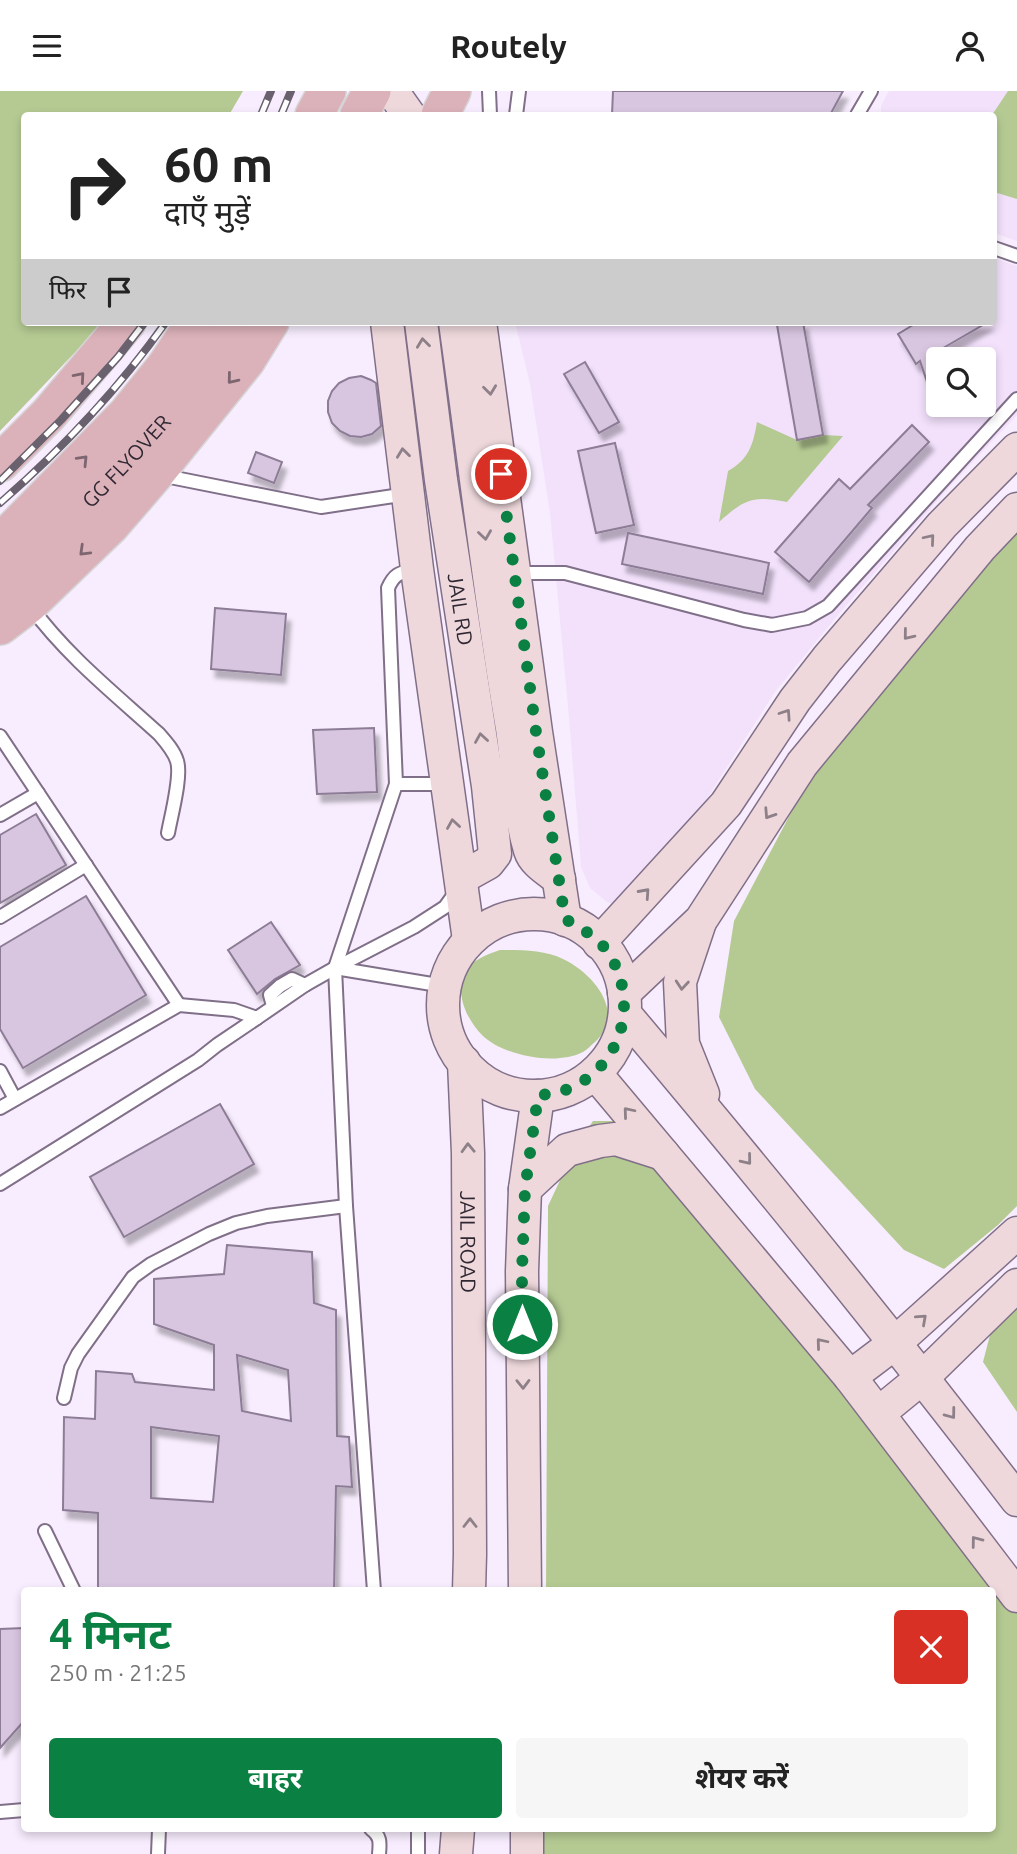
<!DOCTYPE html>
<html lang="hi">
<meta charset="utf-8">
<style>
body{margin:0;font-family:Ubuntu,"Noto Sans Devanagari",sans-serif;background:#f6f6f6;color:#222;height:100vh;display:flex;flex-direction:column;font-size:26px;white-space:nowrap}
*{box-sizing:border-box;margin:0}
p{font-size:23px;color:#767676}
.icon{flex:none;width:38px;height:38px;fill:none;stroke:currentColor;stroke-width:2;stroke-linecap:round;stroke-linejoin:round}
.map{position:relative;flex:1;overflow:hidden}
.details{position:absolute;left:21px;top:1496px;width:975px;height:245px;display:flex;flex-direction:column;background:#fff;border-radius:7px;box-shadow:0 4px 10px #0003}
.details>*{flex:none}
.banner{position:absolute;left:21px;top:21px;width:976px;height:214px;border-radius:7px;box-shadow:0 4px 10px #0003;background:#fff;color:#222;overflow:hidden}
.fabs{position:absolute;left:926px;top:256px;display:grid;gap:14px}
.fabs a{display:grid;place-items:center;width:70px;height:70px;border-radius:7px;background:#fff;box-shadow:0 4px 10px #0003;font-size:35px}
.pin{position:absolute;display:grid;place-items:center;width:60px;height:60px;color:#fff;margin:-30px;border:4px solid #fff;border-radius:50%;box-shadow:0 2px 7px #0007}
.me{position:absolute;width:77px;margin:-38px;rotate:0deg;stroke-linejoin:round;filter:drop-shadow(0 0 5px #0008)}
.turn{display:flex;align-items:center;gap:24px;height:147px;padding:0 28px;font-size:32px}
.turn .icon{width:91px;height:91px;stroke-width:2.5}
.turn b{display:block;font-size:49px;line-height:60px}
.then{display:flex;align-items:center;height:66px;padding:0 28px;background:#0003;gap:14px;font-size:26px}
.round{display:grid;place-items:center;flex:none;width:74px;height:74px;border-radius:7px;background:#f6f6f6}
.head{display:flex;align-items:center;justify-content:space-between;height:119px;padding:0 28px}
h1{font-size:42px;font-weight:700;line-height:52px;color:#0b8043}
.button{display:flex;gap:14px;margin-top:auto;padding:14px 28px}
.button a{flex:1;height:80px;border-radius:7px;background:#0b8043;color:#fff;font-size:28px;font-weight:700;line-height:80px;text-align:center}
.button a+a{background:#f6f6f6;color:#222}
header{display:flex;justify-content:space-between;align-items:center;height:91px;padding:0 28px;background:#fff;font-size:32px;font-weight:700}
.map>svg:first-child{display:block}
.built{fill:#f3e1fc;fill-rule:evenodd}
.green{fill:#b5ca93}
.building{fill:#d8c6e0;stroke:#8d7c95;stroke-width:2;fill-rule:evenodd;filter:url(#shadow)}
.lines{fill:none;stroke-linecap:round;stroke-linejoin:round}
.lane-casing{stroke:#806f88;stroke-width:16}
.secondary-casing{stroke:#806f88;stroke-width:35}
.primary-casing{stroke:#d5d4d6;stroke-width:40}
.lane{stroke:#fff;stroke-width:12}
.secondary{stroke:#eed8dc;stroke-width:32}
.primary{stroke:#dcb2ba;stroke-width:37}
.rail-casing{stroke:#69616e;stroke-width:8}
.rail{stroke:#fff;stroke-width:5;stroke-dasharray:16;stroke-linecap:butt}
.oneway{stroke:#8e8088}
.oneway2{stroke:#7d6670}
.route{stroke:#0b8043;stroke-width:12;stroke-dasharray:0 21.6}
.labels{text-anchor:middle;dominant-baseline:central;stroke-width:5;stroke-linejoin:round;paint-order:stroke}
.street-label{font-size:21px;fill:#2f2833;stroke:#fff}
</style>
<header><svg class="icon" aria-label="menu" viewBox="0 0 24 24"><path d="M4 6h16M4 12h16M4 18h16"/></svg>Routely<svg class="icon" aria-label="person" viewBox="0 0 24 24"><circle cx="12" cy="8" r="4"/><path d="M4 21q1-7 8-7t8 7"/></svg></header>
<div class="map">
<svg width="1017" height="1763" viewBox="0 0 1017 1763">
<defs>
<filter id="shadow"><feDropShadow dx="4.5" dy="8" stdDeviation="2" flood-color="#0004"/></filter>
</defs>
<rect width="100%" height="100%" fill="#f8edfe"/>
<g class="built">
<path d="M 889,0 L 1017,0 L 1017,150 L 994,142 L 994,24 L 881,24 L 881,15 Z"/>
<path d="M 994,167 L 1017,175 L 1017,324 L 953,392 L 838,524 L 775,601 L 704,712 L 662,786 L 632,819 L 607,811 L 590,797 L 581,776 L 569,627 L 550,422 L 530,293 L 515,231 L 994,231 ZM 938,268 L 984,268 L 984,313 L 938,313 Z"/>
</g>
<g class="green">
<path d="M 0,0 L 243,0 L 229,24 L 24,24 L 24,231 L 104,231 L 0,340 Z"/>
<path d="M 1008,0 L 1017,0 L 1017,108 L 994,101 L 994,24 L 992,24 Z"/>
<path d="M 757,331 L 797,349 L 823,344 L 843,345 L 787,411 C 752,404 745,408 719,431 L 728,380 C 749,368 753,354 757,331 Z"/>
<path d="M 1017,440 L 1017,1115 L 998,1134 L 944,1178 L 904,1159 L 755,998 L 719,926 L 734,830 L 803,699 L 969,490 Z"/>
<path d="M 500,859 C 521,859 545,859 563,868 C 593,882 627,922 595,951 C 591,954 587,959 583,961 C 556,975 503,965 482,944 C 466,928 452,897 468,877 C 476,867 489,863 500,859 Z"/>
<path d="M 593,1030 L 616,1030 L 640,1045 L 1017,1519 L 1017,1763 L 544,1763 L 544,1738 L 992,1738 L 992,1500 L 546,1500 L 548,1115 L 575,1057 Z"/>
<path d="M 1017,1195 L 1017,1321 L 983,1271 L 998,1213 Z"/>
</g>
<g class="building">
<path d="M 613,0 L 843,0 L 830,24 L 612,24 Z"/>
<path d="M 793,231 L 803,231 L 823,344 L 797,349 L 777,234 Z"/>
<path d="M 918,231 L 988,231 L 938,260 L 938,311 L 934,312 L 920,270 L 916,273 L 898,243 Z"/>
<path d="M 585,271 L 619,331 L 599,342 L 564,283 Z"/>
<path d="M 361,285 L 371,289 L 376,292 L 381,335 L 372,343 L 361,346 L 350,345 L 340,340 L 332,332 L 328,321 L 328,310 L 332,300 L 339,292 L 349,287 Z"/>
<path d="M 912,334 L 929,351 L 868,414 L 872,417 L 809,491 L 775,461 L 839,388 L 850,398 Z"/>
<path d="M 615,352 L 634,434 L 596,442 L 578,360 Z"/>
<path d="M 256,361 L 282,371 L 274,392 L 248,382 Z"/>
<path d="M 628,442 L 769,472 L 763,503 L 622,473 Z"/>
<path d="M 215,517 L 286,523 L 281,584 L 211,578 Z"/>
<path d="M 374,637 L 377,701 L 317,703 L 313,639 Z"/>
<path d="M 36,723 L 66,774 L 0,812 L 0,744 Z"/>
<path d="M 86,805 L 146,904 L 23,977 L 0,938 L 0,856 Z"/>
<path d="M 271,831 L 300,874 L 275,888 L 257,903 L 228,859 Z"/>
<path d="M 220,1013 L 254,1073 L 124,1146 L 90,1086 Z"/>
<path d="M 227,1154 L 312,1161 L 314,1212 L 336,1219 L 337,1345 L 349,1346 L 352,1396 L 336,1395 L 334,1500 L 98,1500 L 98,1422 L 63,1419 L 64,1326 L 95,1328 L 96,1280 L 132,1283 L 135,1291 L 214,1299 L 214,1254 L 154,1233 L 154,1188 L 224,1183 ZM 237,1264 L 288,1279 L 291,1330 L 242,1320 ZM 151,1336 L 219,1345 L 213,1411 L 151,1407 Z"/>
<path d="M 24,1537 L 24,1630 L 0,1657 L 0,1538 Z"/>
</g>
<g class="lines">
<g class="lane-casing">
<g id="lane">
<path d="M 489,0 L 490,24"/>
<path d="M 516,24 L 519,0"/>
<path d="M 857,24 L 871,0"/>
<path d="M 994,157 L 1017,165"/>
<path d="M 160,384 L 321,416 L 407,403"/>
<path d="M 514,482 L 565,482 L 744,529 L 772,534 L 807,527 L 828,515 L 1017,308"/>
<path d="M 31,516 C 67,565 115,603 159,643 C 166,651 174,660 177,670 C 182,685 171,725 168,742"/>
<path d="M 0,645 L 179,914"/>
<path d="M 396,693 L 446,693"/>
<path d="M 0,724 L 38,702"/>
<path d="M 0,826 L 86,774"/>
<path d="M 335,877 L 444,895"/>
<path d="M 273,915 L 270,904 L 280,895 L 292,888 L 305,894"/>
<path d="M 0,980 L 15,1008"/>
<path d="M 0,1017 L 179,914 L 234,919 L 257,927 L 305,894 L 335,877 L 414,836 L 445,816 L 458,798"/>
<path d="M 0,1093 L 198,969 L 217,954 L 257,927"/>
<path d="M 64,1307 L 71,1277 L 78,1263 L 133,1186 L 151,1173 L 209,1143 L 236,1132 L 267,1125 L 346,1115"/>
<path d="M 45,1440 L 74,1500"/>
<path d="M 374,1500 L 346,1115 L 335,877 L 396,693 L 388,497 C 395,481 401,482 417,478"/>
<path d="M 0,1721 L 24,1719"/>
<path d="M 371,1738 C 381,1745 380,1752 379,1763"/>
<path d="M 418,1738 L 418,1763"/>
<path d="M 158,1763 L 159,1738"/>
</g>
</g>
<g class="secondary-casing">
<g id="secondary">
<path d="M 392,0 L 409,24"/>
<path d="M 387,231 L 417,478 L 469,849"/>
<path id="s1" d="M 421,231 L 441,389 L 488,695 L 495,763 L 488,772 L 461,787"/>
<path d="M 455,231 C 474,366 489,503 512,637 C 518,677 518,720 530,759 C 534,772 549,780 559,788"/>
<path d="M 480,231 L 536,641 L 565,829"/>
<circle cx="534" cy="914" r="91"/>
<path d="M 699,834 L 680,891 L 683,953 L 703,1003"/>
<path d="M 599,852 L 726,713 L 795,609 L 827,568 L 942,434 L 1017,358"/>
<path d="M 624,902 L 701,829 L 802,673 L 980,457 L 1017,418"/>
<path d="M 625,923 C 759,1082 891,1244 1017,1409"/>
<path id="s2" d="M 464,971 L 468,1062 L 470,1463 L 469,1500"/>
<path d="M 595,982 L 850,1286 L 1017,1505"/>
<path d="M 525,1098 L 567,1059 L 600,1050 L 616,1048 L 663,1063"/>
<path d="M 850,1286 L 895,1252 L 1017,1142"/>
<path d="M 879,1322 L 923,1286 L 1017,1194"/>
<path d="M 525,1500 L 522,1180 L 525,1098 L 538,1005"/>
<path d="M 527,1738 L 527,1763"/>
<path d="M 456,1763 L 458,1738"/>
</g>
</g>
<g class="primary-casing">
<g id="primary">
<path d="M 314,24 L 327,0"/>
<path d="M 359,24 L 372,0"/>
<path d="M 440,24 L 452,0"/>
<path d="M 0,372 L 49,323 L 127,231"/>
<path d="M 0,452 L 127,323 L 165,276 L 195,231"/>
<path id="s3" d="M 0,494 L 13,483 C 94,405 177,326 237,231"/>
<path d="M 0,535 L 29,513 L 111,434 L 155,383 L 246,270 L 270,231"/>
</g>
</g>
<use href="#lane" class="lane"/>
<use href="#secondary" class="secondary"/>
<use href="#primary" class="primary"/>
<g class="rail-casing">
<g id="rail">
<path d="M 261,24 L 271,0"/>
<path d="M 281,24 L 291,0"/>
<path d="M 0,390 L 61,329 L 118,266 L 145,231"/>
<path d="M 0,412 C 60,360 120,296 166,231"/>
</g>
</g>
<use href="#rail" class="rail"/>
</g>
<defs><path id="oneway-chevron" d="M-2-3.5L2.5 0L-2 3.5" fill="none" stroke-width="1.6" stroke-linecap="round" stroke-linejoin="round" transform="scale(1.75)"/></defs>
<g class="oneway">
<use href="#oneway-chevron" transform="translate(423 252) rotate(-97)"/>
<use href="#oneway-chevron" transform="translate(490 299) rotate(83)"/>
<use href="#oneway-chevron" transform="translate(403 362) rotate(-97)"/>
<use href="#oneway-chevron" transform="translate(485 444) rotate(82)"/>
<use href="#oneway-chevron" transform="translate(930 448) rotate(-50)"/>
<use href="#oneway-chevron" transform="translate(908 544) rotate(129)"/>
<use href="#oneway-chevron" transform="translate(786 623) rotate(-56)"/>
<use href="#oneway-chevron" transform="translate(481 647) rotate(-99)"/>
<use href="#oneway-chevron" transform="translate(769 723) rotate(123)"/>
<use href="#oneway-chevron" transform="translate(453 733) rotate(-99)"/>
<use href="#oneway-chevron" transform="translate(645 802) rotate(-48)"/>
<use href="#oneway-chevron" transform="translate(682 894) rotate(95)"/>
<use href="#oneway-chevron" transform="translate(628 1021) rotate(-130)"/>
<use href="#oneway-chevron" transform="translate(468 1057) rotate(-92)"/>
<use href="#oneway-chevron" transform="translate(747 1069) rotate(51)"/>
<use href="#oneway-chevron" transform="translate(922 1228) rotate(-42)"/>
<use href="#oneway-chevron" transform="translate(821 1252) rotate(-130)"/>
<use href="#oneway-chevron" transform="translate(523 1293) rotate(89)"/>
<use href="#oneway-chevron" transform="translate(951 1323) rotate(53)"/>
<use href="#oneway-chevron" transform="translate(470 1432) rotate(-90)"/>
<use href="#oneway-chevron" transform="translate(976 1450) rotate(-127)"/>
</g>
<g class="oneway2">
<use href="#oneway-chevron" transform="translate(80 286) rotate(-49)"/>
<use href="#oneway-chevron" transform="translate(232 288) rotate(129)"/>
<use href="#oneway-chevron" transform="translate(83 369) rotate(-46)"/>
<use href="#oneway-chevron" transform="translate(84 460) rotate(136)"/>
</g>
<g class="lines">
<path class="route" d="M 501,383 L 536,641 L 565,828 C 581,837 597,846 608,861 C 638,907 625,969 575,995 C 564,1001 550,1002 538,1005 L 525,1098 L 522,1180 L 522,1233"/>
</g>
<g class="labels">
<g class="street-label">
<text stroke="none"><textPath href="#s3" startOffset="177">GG FLYOVER</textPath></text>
<text stroke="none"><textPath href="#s1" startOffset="290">JAIL RD</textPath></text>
<text stroke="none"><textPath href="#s2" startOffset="180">JAIL ROAD</textPath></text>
</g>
</g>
</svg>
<div class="fabs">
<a><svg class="icon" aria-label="search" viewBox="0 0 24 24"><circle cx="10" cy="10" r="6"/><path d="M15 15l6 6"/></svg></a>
</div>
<div class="pin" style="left:501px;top:383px;background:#d93025"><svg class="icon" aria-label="arrive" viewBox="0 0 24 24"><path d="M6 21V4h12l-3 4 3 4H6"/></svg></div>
<svg class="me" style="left:522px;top:1233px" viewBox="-20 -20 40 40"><circle r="17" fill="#0b8043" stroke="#fff" stroke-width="3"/><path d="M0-11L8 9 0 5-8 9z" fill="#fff"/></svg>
<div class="banner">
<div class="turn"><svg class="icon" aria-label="right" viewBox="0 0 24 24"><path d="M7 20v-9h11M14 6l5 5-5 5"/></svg><div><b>60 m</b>दाएँ मुड़ें</div></div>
<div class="then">फिर<svg class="icon" aria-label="arrive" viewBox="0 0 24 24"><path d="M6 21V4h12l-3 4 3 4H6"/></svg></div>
</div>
<section class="details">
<div class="head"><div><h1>4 मिनट</h1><p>250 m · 21:25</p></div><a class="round" style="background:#d93025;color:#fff"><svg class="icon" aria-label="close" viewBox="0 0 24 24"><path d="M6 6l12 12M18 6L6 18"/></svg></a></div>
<div class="button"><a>बाहर</a><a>शेयर करें</a></div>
</section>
</div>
